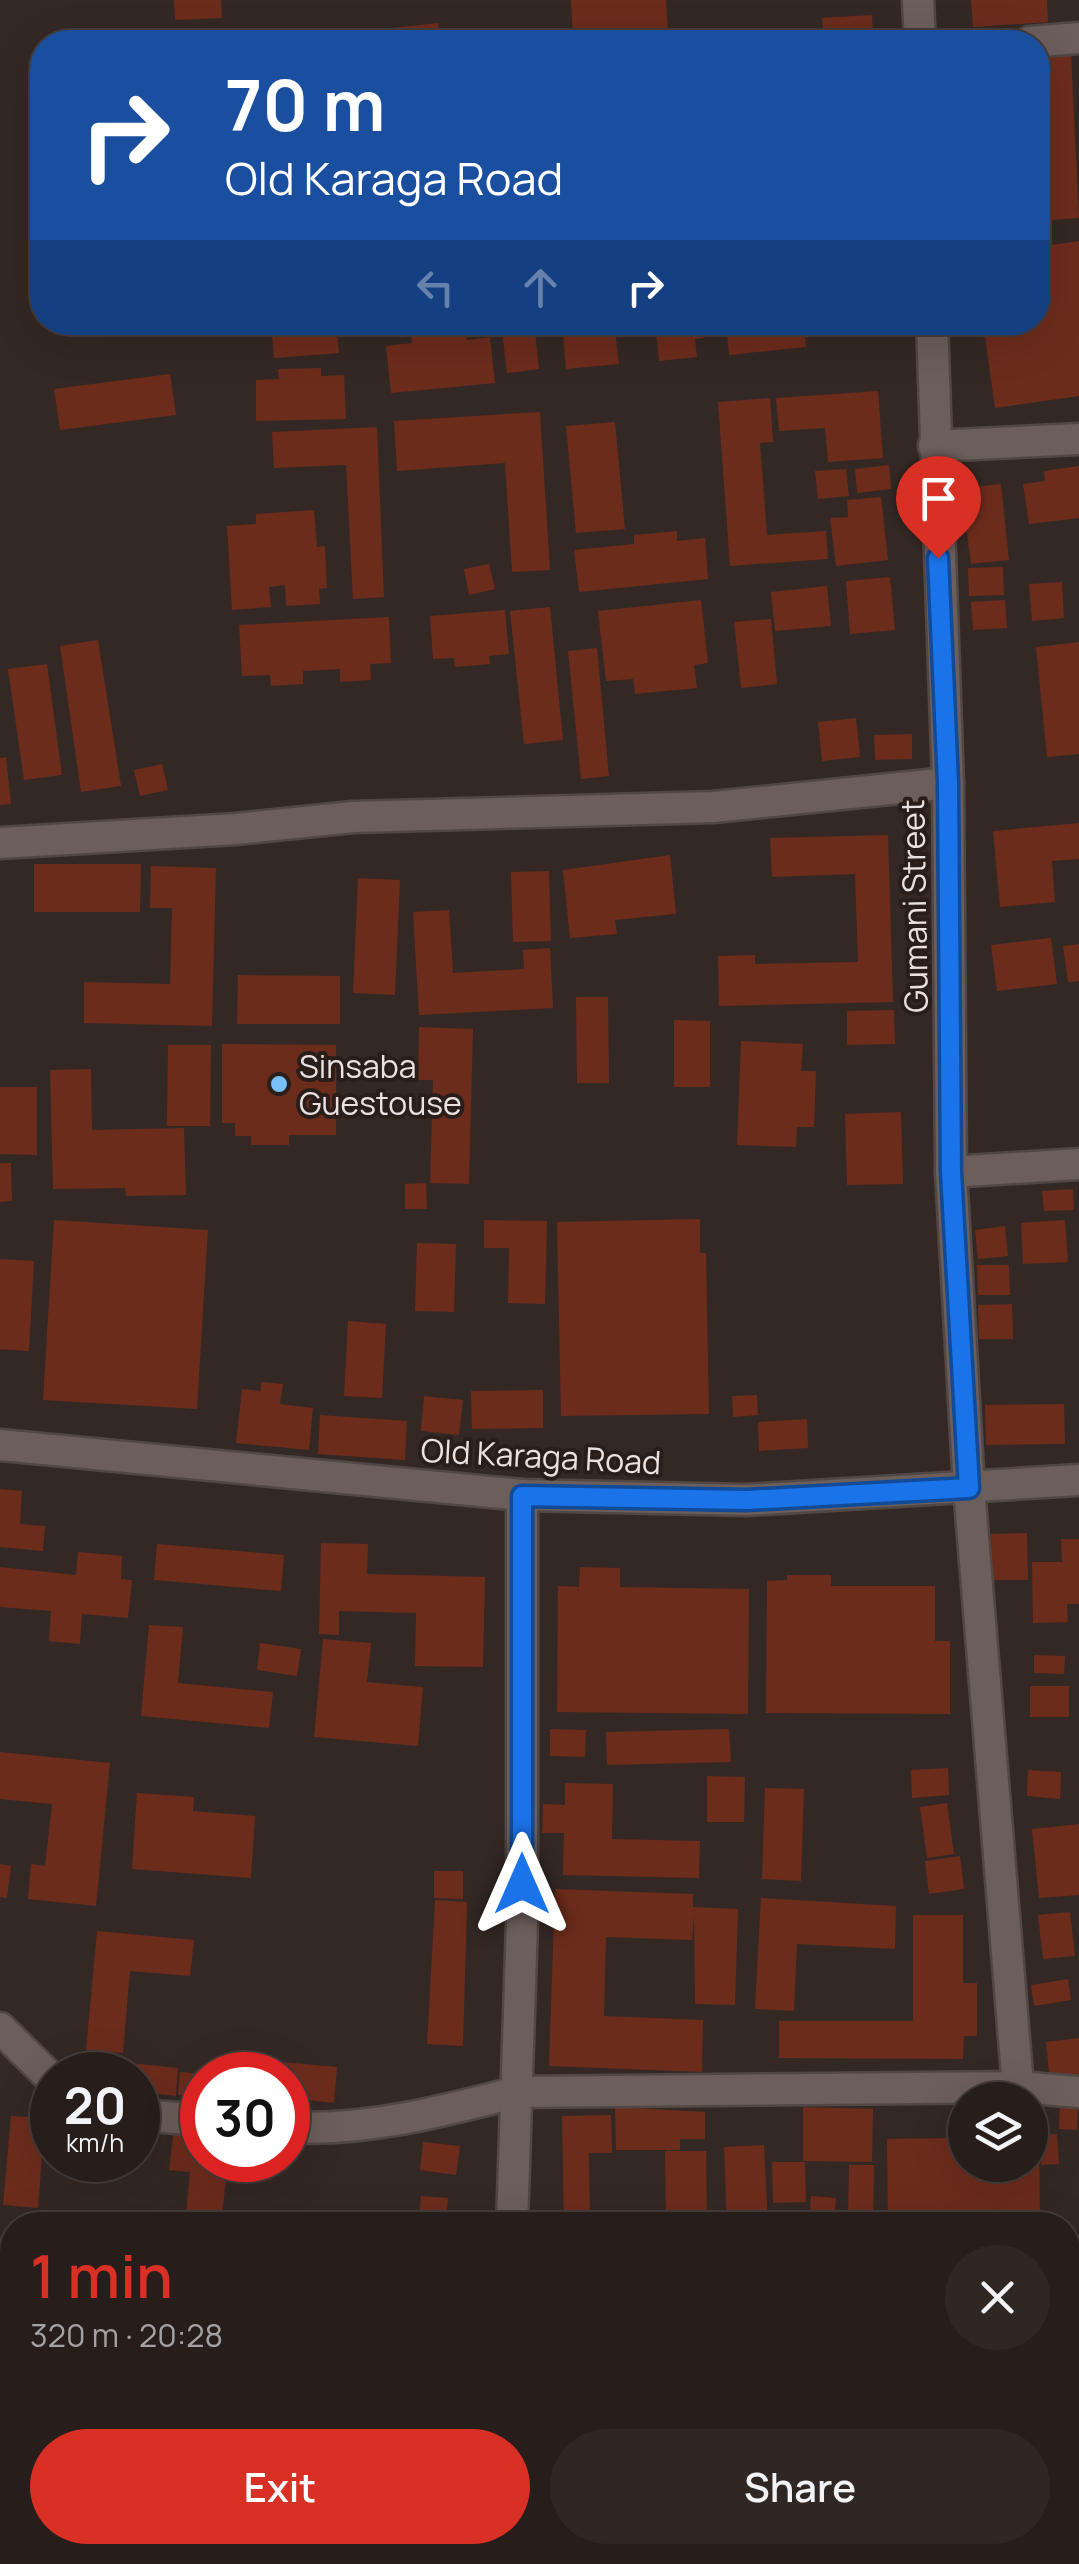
<!DOCTYPE html>
<meta charset="utf-8">
<style>
body{margin:0;font-family:Manrope,sans-serif;background:#2f2724;color:#f1f3f6;height:100vh;display:flex;flex-direction:column;font-size:38px;white-space:nowrap}
*{box-sizing:border-box;margin:0}
p{font-size:32px;color:#a4a2a3}
.icon{flex:none;width:55px;height:55px;fill:none;stroke:currentColor;stroke-width:2;stroke-linecap:round;stroke-linejoin:round}
.map{position:relative;flex:1;overflow:hidden}
.side{position:absolute;left:0px;top:2212px;width:1080px;height:352px;display:flex;flex-direction:column;background:#271e1b;border-radius:40px 40px 0 0;box-shadow:0 10px 40px #0002,0 0 0 2px #433c3a}
.side>*{flex:none}
.hud{position:absolute;left:30px;top:30px;width:1020px;height:305px;border-radius:40px;box-shadow:0 10px 40px #0002,0 0 0 2px #433c3a;background:#1a4fa0;color:#fff;overflow:hidden}
.buttons{position:absolute;left:948px;top:2082px;display:grid;gap:20px}
.buttons a{display:grid;place-items:center;width:100px;height:100px;border-radius:50%;background:#271e1b;box-shadow:0 10px 40px #0002,0 0 0 2px #433c3a;font-size:50px}
.speed{position:absolute;left:30px;top:2052px;display:flex;gap:20px;font-size:50px;font-weight:700;text-align:center}
.speed>*{display:grid;place-content:center;width:130px;height:130px;border-radius:50%;background:#271e1b;box-shadow:0 10px 40px #0002,0 0 0 2px #433c3a;line-height:1}
.speed small{font-size:25px;font-weight:400}
.speed .limit{border:15px solid #d22;background:#fff;color:#111}
.pin{position:absolute;display:grid;place-items:center;width:85px;height:85px;color:#fff;margin:-102px -42px;border-radius:50% 50% 50% 0;rotate:-45deg;box-shadow:0 0 10px #0007}
.pin .icon{rotate:45deg}
.me{position:absolute;width:110px;margin:-55px;rotate:0deg;stroke-linejoin:round;filter:drop-shadow(0 0 8px #0008)}
.turn{display:flex;align-items:center;gap:35px;height:210px;padding:0 30px;font-size:45px}
.turn .icon{width:130px;height:130px;stroke-width:2.5}
.turn b{display:block;font-size:70px;line-height:85px}
.lanes{display:flex;align-items:center;height:95px;padding:0 30px;background:#0003;justify-content:center;gap:50px;direction:ltr}
.lanes .off{opacity:.35}
.round{display:grid;place-items:center;flex:none;width:105px;height:105px;border-radius:52px;background:#2f2724}
.summary{display:flex;align-items:center;justify-content:space-between;height:170px;padding:0 30px}
h1{font-size:60px;font-weight:600;line-height:75px;color:#d93025}
.primary-button{display:flex;gap:20px;margin-top:auto;padding:20px 30px}
.primary-button a{flex:1;height:115px;border-radius:60px;background:#d93025;color:#fff;font-size:40px;font-weight:600;line-height:115px;text-align:center}
.primary-button a+a{background:#2f2724;color:#f1f3f6}
.map>svg:first-child{display:block}
.building{fill:#6c2c1c}
.lines{fill:none;stroke-linecap:round;stroke-linejoin:round}
.minor-casing{stroke:#514744;stroke-width:35}
.minor{stroke:#6c5e5a;stroke-width:30}
.route-casing{stroke:#114b97;stroke-width:25}
.route{stroke:#1a73e8;stroke-width:18}
.poi-dot{fill:#77bff7;stroke:#2a1e1b;stroke-width:4}
.labels{text-anchor:middle;dominant-baseline:central;stroke-width:8;stroke-linejoin:round;paint-order:stroke}
.street-label{font-size:32px;fill:#eae2e0;stroke:#2a1e1b}
.poi-label{font-size:32px;fill:#eae2e0;stroke:#2a1e1b;text-anchor:start}
</style>
<div class="map">
<svg width="1079" height="2564" viewBox="0 0 1079 2564">
<rect width="100%" height="100%" fill="#342824"/>
<g class="building">
<path d="M 174,0 L 221,0 L 222,18 L 175,20 Z"/>
<path d="M 571,0 L 666,0 L 668,31 L 573,37 Z"/>
<path d="M 971,0 L 1047,0 L 1048,22 L 973,27 Z"/>
<path d="M 872,15 L 873,42 L 824,42 L 822,18 Z"/>
<path d="M 438,23 L 441,42 L 366,42 L 365,31 Z"/>
<path d="M 1071,53 L 1079,218 L 1038,221 L 1038,56 Z"/>
<path d="M 1079,241 L 1079,396 L 995,408 L 983,322 L 1038,322 L 1038,247 Z"/>
<path d="M 271,322 L 336,322 L 339,353 L 274,358 Z"/>
<path d="M 501,322 L 534,322 L 539,369 L 507,373 Z"/>
<path d="M 562,322 L 600,322 L 601,333 L 615,331 L 619,364 L 566,369 Z"/>
<path d="M 655,322 L 703,322 L 704,338 L 695,339 L 697,357 L 659,361 Z"/>
<path d="M 726,322 L 804,322 L 806,347 L 729,355 Z"/>
<path d="M 466,328 L 467,340 L 490,337 L 495,383 L 391,393 L 386,346 L 412,343 L 411,334 Z"/>
<path d="M 321,368 L 321,376 L 344,375 L 346,419 L 256,421 L 256,380 L 279,379 L 278,369 Z"/>
<path d="M 170,374 L 176,415 L 60,430 L 54,389 Z"/>
<path d="M 878,391 L 883,458 L 828,462 L 825,428 L 779,431 L 776,398 Z"/>
<path d="M 770,398 L 773,442 L 760,443 L 767,535 L 826,531 L 828,559 L 730,566 L 718,402 Z"/>
<path d="M 540,412 L 550,570 L 512,572 L 505,463 L 397,471 L 394,421 Z"/>
<path d="M 615,422 L 625,529 L 576,533 L 566,426 Z"/>
<path d="M 377,427 L 384,597 L 353,599 L 346,465 L 274,468 L 272,432 Z"/>
<path d="M 889,465 L 891,489 L 857,493 L 855,469 Z"/>
<path d="M 1079,466 L 1079,518 L 1029,524 L 1023,484 L 1045,481 L 1044,471 Z"/>
<path d="M 846,469 L 849,496 L 818,499 L 815,471 Z"/>
<path d="M 1001,484 L 1009,560 L 971,564 L 967,532 L 960,532 L 958,510 L 964,510 L 963,488 Z"/>
<path d="M 881,497 L 888,560 L 836,566 L 830,518 L 848,517 L 847,500 Z"/>
<path d="M 314,510 L 317,547 L 325,546 L 327,588 L 319,589 L 320,604 L 286,606 L 285,585 L 269,587 L 271,607 L 232,610 L 227,526 L 256,524 L 256,514 Z"/>
<path d="M 677,531 L 677,541 L 705,538 L 708,579 L 579,592 L 574,550 L 634,544 L 634,535 Z"/>
<path d="M 489,564 L 495,589 L 469,595 L 464,569 Z"/>
<path d="M 1003,567 L 1004,595 L 969,596 L 968,568 Z"/>
<path d="M 890,577 L 895,630 L 850,634 L 846,581 Z"/>
<path d="M 1062,582 L 1064,618 L 1032,621 L 1029,584 Z"/>
<path d="M 827,586 L 831,626 L 775,631 L 771,592 Z"/>
<path d="M 701,600 L 708,663 L 694,665 L 697,688 L 635,694 L 633,679 L 606,681 L 598,611 Z"/>
<path d="M 1005,600 L 1007,628 L 973,630 L 971,602 Z"/>
<path d="M 550,607 L 563,740 L 524,744 L 510,611 Z"/>
<path d="M 505,610 L 509,654 L 489,656 L 490,664 L 455,667 L 454,658 L 433,659 L 430,616 Z"/>
<path d="M 389,617 L 391,663 L 370,664 L 371,680 L 340,682 L 340,669 L 303,671 L 303,684 L 271,686 L 270,675 L 242,676 L 239,625 Z"/>
<path d="M 771,619 L 777,684 L 741,688 L 734,622 Z"/>
<path d="M 98,640 L 121,786 L 81,792 L 60,646 Z"/>
<path d="M 1079,642 L 1079,754 L 1047,757 L 1036,647 Z"/>
<path d="M 597,648 L 609,776 L 581,779 L 568,651 Z"/>
<path d="M 47,664 L 62,775 L 24,780 L 8,669 Z"/>
<path d="M 856,718 L 860,757 L 822,761 L 818,722 Z"/>
<path d="M 912,734 L 912,759 L 875,760 L 874,735 Z"/>
<path d="M 6,757 L 11,804 L 0,805 L 0,758 Z"/>
<path d="M 162,764 L 168,790 L 140,796 L 134,770 Z"/>
<path d="M 1079,823 L 1079,859 L 1052,861 L 1055,902 L 1000,907 L 993,831 Z"/>
<path d="M 888,835 L 893,1002 L 719,1006 L 718,956 L 755,955 L 755,964 L 858,962 L 855,874 L 772,877 L 770,838 Z"/>
<path d="M 670,855 L 676,914 L 615,920 L 617,934 L 570,938 L 563,870 Z"/>
<path d="M 34,864 L 141,864 L 140,912 L 34,912 Z"/>
<path d="M 151,866 L 216,868 L 212,1026 L 84,1023 L 84,982 L 170,984 L 172,908 L 150,908 Z"/>
<path d="M 549,871 L 551,941 L 513,942 L 511,872 Z"/>
<path d="M 358,878 L 400,880 L 395,995 L 353,993 Z"/>
<path d="M 449,910 L 453,973 L 524,969 L 523,950 L 550,948 L 553,1008 L 419,1015 L 413,912 Z"/>
<path d="M 1051,938 L 1057,984 L 997,991 L 991,945 Z"/>
<path d="M 1079,944 L 1079,981 L 1068,982 L 1063,946 Z"/>
<path d="M 238,975 L 340,976 L 340,1024 L 237,1024 Z"/>
<path d="M 576,997 L 608,997 L 609,1083 L 577,1083 Z"/>
<path d="M 894,1010 L 895,1044 L 847,1045 L 847,1011 Z"/>
<path d="M 674,1020 L 710,1021 L 710,1087 L 674,1087 Z"/>
<path d="M 419,1027 L 473,1029 L 469,1184 L 430,1183 L 433,1080 L 418,1080 Z"/>
<path d="M 741,1041 L 803,1044 L 801,1071 L 816,1071 L 814,1127 L 797,1127 L 796,1147 L 737,1145 Z"/>
<path d="M 222,1044 L 336,1045 L 336,1135 L 289,1135 L 289,1145 L 251,1145 L 251,1136 L 235,1136 L 235,1123 L 222,1123 Z"/>
<path d="M 168,1045 L 211,1045 L 210,1126 L 167,1126 Z"/>
<path d="M 91,1069 L 92,1130 L 184,1128 L 186,1195 L 126,1196 L 125,1188 L 53,1189 L 50,1070 Z"/>
<path d="M 0,1087 L 37,1087 L 37,1155 L 0,1154 Z"/>
<path d="M 901,1112 L 903,1184 L 847,1185 L 845,1114 Z"/>
<path d="M 0,1163 L 11,1163 L 12,1201 L 0,1202 Z"/>
<path d="M 426,1183 L 427,1209 L 405,1209 L 405,1184 Z"/>
<path d="M 1073,1189 L 1074,1210 L 1044,1211 L 1042,1191 Z"/>
<path d="M 700,1219 L 700,1253 L 706,1253 L 709,1414 L 561,1416 L 557,1222 Z"/>
<path d="M 54,1220 L 208,1230 L 197,1409 L 43,1400 Z"/>
<path d="M 484,1220 L 547,1221 L 545,1304 L 508,1303 L 509,1248 L 484,1248 Z"/>
<path d="M 1065,1220 L 1068,1262 L 1023,1264 L 1021,1223 Z"/>
<path d="M 1005,1226 L 1008,1256 L 978,1259 L 975,1230 Z"/>
<path d="M 417,1243 L 456,1244 L 454,1312 L 415,1311 Z"/>
<path d="M 0,1259 L 34,1261 L 29,1351 L 0,1349 Z"/>
<path d="M 977,1265 L 1009,1265 L 1010,1295 L 978,1295 Z"/>
<path d="M 1012,1304 L 1013,1339 L 979,1339 L 978,1305 Z"/>
<path d="M 348,1321 L 386,1324 L 382,1398 L 344,1396 Z"/>
<path d="M 261,1382 L 283,1384 L 280,1404 L 313,1408 L 309,1450 L 236,1443 L 242,1389 L 261,1391 Z"/>
<path d="M 543,1390 L 543,1428 L 472,1429 L 471,1391 Z"/>
<path d="M 757,1395 L 758,1415 L 733,1417 L 732,1396 Z"/>
<path d="M 424,1396 L 463,1400 L 459,1435 L 421,1431 Z"/>
<path d="M 1064,1404 L 1065,1444 L 986,1445 L 985,1405 Z"/>
<path d="M 320,1415 L 407,1421 L 405,1460 L 318,1454 Z"/>
<path d="M 807,1419 L 808,1448 L 759,1451 L 758,1422 Z"/>
<path d="M 0,1489 L 22,1491 L 20,1524 L 45,1526 L 43,1551 L 0,1547 Z"/>
<path d="M 1027,1533 L 1028,1580 L 992,1580 L 991,1534 Z"/>
<path d="M 1061,1539 L 1079,1539 L 1079,1604 L 1067,1604 L 1068,1622 L 1033,1623 L 1032,1562 L 1062,1562 Z"/>
<path d="M 321,1543 L 368,1544 L 367,1574 L 485,1577 L 483,1667 L 415,1666 L 416,1613 L 339,1611 L 339,1635 L 319,1634 Z"/>
<path d="M 157,1544 L 284,1555 L 281,1591 L 154,1580 Z"/>
<path d="M 78,1552 L 122,1556 L 121,1579 L 132,1580 L 128,1618 L 82,1614 L 80,1644 L 49,1641 L 51,1611 L 0,1607 L 0,1567 L 76,1575 Z"/>
<path d="M 580,1567 L 620,1568 L 620,1587 L 749,1589 L 748,1714 L 557,1712 L 558,1586 L 579,1587 Z"/>
<path d="M 787,1575 L 831,1575 L 831,1586 L 935,1586 L 935,1641 L 950,1641 L 950,1714 L 766,1713 L 767,1581 L 787,1580 Z"/>
<path d="M 149,1625 L 183,1627 L 178,1683 L 273,1692 L 269,1728 L 141,1716 Z"/>
<path d="M 323,1639 L 371,1643 L 367,1682 L 423,1687 L 418,1746 L 314,1737 Z"/>
<path d="M 260,1643 L 301,1649 L 297,1676 L 257,1670 Z"/>
<path d="M 1034,1655 L 1065,1656 L 1064,1674 L 1034,1673 Z"/>
<rect x="1030" y="1686" width="39" height="31"/>
<path d="M 550,1729 L 586,1730 L 585,1757 L 550,1756 Z"/>
<path d="M 729,1729 L 731,1762 L 607,1765 L 606,1732 Z"/>
<path d="M 0,1752 L 110,1763 L 96,1906 L 28,1899 L 31,1864 L 45,1866 L 52,1804 L 0,1799 Z"/>
<path d="M 948,1768 L 949,1795 L 912,1798 L 911,1770 Z"/>
<path d="M 1028,1770 L 1061,1772 L 1060,1799 L 1027,1796 Z"/>
<path d="M 707,1776 L 745,1777 L 744,1822 L 707,1822 Z"/>
<path d="M 565,1783 L 613,1784 L 612,1839 L 700,1841 L 699,1878 L 563,1875 L 564,1833 L 542,1833 L 543,1804 L 565,1805 Z"/>
<path d="M 765,1788 L 804,1789 L 801,1881 L 762,1879 Z"/>
<path d="M 137,1793 L 194,1797 L 193,1811 L 255,1816 L 251,1878 L 132,1869 Z"/>
<path d="M 947,1803 L 954,1854 L 927,1858 L 920,1807 Z"/>
<path d="M 1079,1824 L 1079,1895 L 1039,1898 L 1032,1829 Z"/>
<path d="M 960,1856 L 964,1889 L 929,1894 L 925,1861 Z"/>
<path d="M 0,1864 L 11,1866 L 7,1898 L 0,1897 Z"/>
<path d="M 434,1871 L 463,1871 L 463,1899 L 434,1898 Z"/>
<path d="M 555,1889 L 693,1894 L 693,1907 L 738,1909 L 735,2005 L 695,2004 L 694,1915 L 692,1940 L 606,1937 L 604,2016 L 703,2020 L 702,2072 L 549,2066 Z"/>
<path d="M 761,1898 L 896,1906 L 895,1949 L 797,1944 L 794,2011 L 755,2009 Z"/>
<path d="M 435,1900 L 467,1902 L 463,2046 L 427,2044 Z"/>
<path d="M 1070,1912 L 1075,1956 L 1043,1959 L 1038,1915 Z"/>
<path d="M 913,1915 L 963,1915 L 963,1983 L 977,1983 L 977,2036 L 964,2036 L 963,2059 L 779,2058 L 779,2021 L 913,2021 Z"/>
<path d="M 97,1931 L 194,1940 L 190,1976 L 130,1971 L 123,2053 L 86,2050 Z"/>
<path d="M 1068,1979 L 1071,2000 L 1034,2006 L 1031,1985 Z"/>
<path d="M 1079,2038 L 1079,2078 L 1050,2081 L 1046,2042 Z"/>
<path d="M 72,2057 L 178,2068 L 176,2096 L 138,2092 L 138,2075 L 70,2075 Z"/>
<path d="M 271,2061 L 337,2067 L 334,2103 L 288,2098 L 288,2075 L 269,2075 Z"/>
<path d="M 180,2072 L 202,2074 L 202,2098 L 178,2095 Z"/>
<path d="M 1060,2105 L 1078,2106 L 1077,2130 L 1059,2129 Z"/>
<path d="M 615,2107 L 705,2112 L 705,2139 L 680,2139 L 680,2150 L 616,2150 Z"/>
<path d="M 803,2107 L 873,2109 L 872,2162 L 803,2161 Z"/>
<path d="M 611,2115 L 612,2153 L 589,2153 L 590,2225 L 564,2225 L 562,2116 Z"/>
<path d="M 11,2116 L 45,2118 L 38,2208 L 3,2205 Z"/>
<path d="M 174,2129 L 202,2132 L 202,2160 L 228,2160 L 221,2225 L 185,2225 L 190,2172 L 169,2170 Z"/>
<path d="M 1057,2134 L 1059,2164 L 1041,2165 L 1039,2135 Z"/>
<path d="M 1039,2136 L 1040,2225 L 888,2225 L 887,2139 L 965,2138 L 965,2165 L 1030,2165 L 1030,2137 Z"/>
<path d="M 423,2142 L 460,2146 L 456,2175 L 420,2170 Z"/>
<path d="M 764,2145 L 768,2224 L 727,2225 L 724,2147 Z"/>
<path d="M 665,2151 L 706,2151 L 707,2225 L 666,2225 Z"/>
<path d="M 772,2162 L 805,2162 L 806,2202 L 773,2203 Z"/>
<path d="M 849,2165 L 874,2165 L 873,2225 L 848,2225 Z"/>
<path d="M 421,2196 L 448,2198 L 446,2221 L 419,2219 Z"/>
<path d="M 811,2196 L 836,2198 L 834,2225 L 809,2225 Z"/>
<path d="M 0,2296 L 12,2298 L 12,2434 L 0,2432 Z"/>
<path d="M 1068,2326 L 1079,2326 L 1079,2428 L 1069,2428 Z"/>
<path d="M 77,2552 L 207,2552 L 206,2564 L 77,2558 Z"/>
<path d="M 222,2552 L 381,2552 L 380,2564 L 221,2564 Z"/>
<rect x="961" y="2552" width="36" height="12"/>
<path d="M 398,2554 L 431,2556 L 430,2564 L 397,2564 Z"/>
</g>
<g class="lines">
<g class="minor-casing">
<g id="minor">
<path d="M 918,0 L 920,42"/>
<path d="M 1030,42 L 1079,38"/>
<path d="M 934,446 L 1079,439"/>
<path d="M 0,843 L 236,829 L 353,817 L 714,807 L 948,783"/>
<path d="M 951,1172 L 1079,1164"/>
<path d="M 0,1445 L 522,1495 L 747,1500 L 1079,1480"/>
<path d="M 0,2028 L 52,2079"/>
<path d="M 1018,2087 L 1079,2092"/>
<path d="M 138,2115 L 202,2120"/>
<path d="M 288,2127 C 363,2132 445,2111 517,2092 L 1018,2087 L 969,1488 L 951,1172 L 948,783 L 932,322"/>
<path d="M 512,2225 L 522,1923 L 522,1495"/>
<path d="M 1068,2469 L 1079,2469"/>
<path d="M 476,2564 L 479,2552"/>
</g>
</g>
<use href="#minor" class="minor"/>
</g>
<g class="lines">
<g class="route-casing">
<path id="route" d="M 522,1884 L 522,1496 L 747,1500 L 969,1488 L 951,1172 L 948,783 L 938,558"/>
</g>
<use href="#route" class="route"/>
</g>
<circle class="poi-dot" cx="279" cy="1084" r="10"/>
<g class="labels">
<g class="street-label">
<text transform="translate(914 906) rotate(-91)">Gumani Street</text>
<text transform="translate(541 1456) rotate(3)">Old Karaga Road</text>
</g>
<g class="poi-label">
<text x="299" y="1066">Sinsaba<tspan x="299" dy="37">Guestouse</tspan></text>
</g>
</g>
</svg>
<div class="buttons">
<a><svg class="icon" aria-label="layers" viewBox="0 0 24 24"><path d="M12 4l9 5-9 5-9-5zM3 14l9 5 9-5"/></svg></a>
</div>
<div class="speed"><div>20<small>km/h</small></div><div class="limit">30</div></div>
<div class="pin" style="left:938px;top:558px;background:#d93025"><svg class="icon" aria-label="arrive" viewBox="0 0 24 24"><path d="M6 21V4h12l-3 4 3 4H6"/></svg></div>
<svg class="me" style="left:522px;top:1884px" viewBox="-20 -20 40 40"><path d="M0-17L14 15 0 8-14 15z" fill="#1a73e8" stroke="#fff" stroke-width="4"/></svg>
<div class="hud">
<div class="turn"><svg class="icon" aria-label="right" viewBox="0 0 24 24"><path d="M7 20v-9h11M14 6l5 5-5 5"/></svg><div><b>70 m</b>Old Karaga Road</div></div>
<div class="lanes"><svg class="icon off" aria-label="left" viewBox="0 0 24 24"><path d="M17 20v-9H6M10 6l-5 5 5 5"/></svg><svg class="icon off" aria-label="ahead" viewBox="0 0 24 24"><path d="M12 20V5M6 11l6-6 6 6"/></svg><svg class="icon" aria-label="right" viewBox="0 0 24 24"><path d="M7 20v-9h11M14 6l5 5-5 5"/></svg></div>
</div>
<section class="side">
<div class="summary"><div><h1>1 min</h1><p>320 m · 20:28</p></div><a class="round"><svg class="icon" aria-label="close" viewBox="0 0 24 24"><path d="M6 6l12 12M18 6L6 18"/></svg></a></div>
<div class="primary-button"><a>Exit</a><a>Share</a></div>
</section>
</div>
